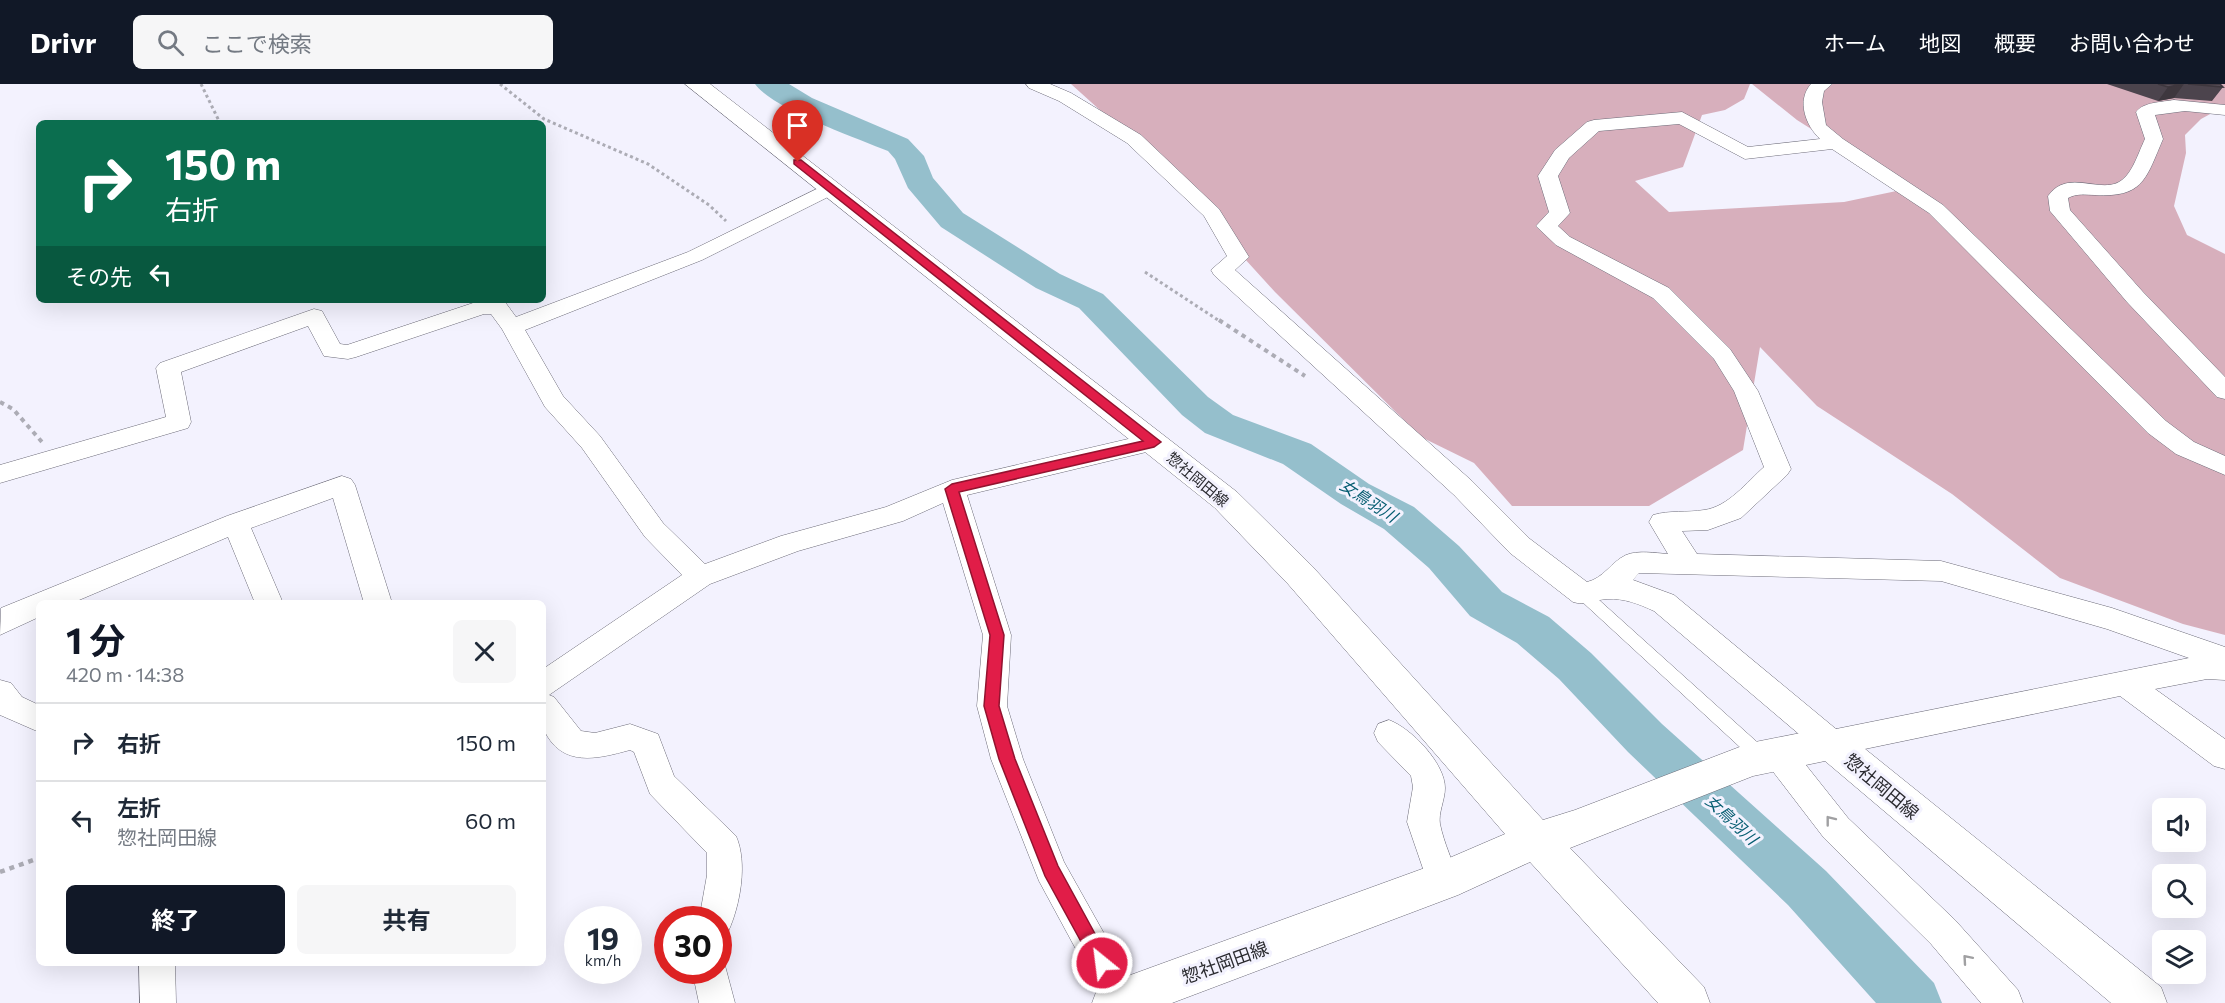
<!DOCTYPE html>
<html lang="ja">
<meta charset="utf-8">
<style>
body{margin:0;font-family:Commissioner,"Noto Sans JP",sans-serif;background:#f6f6f7;color:#1f2937;height:100vh;display:flex;flex-direction:column;font-size:22px;white-space:nowrap}
*{box-sizing:border-box;margin:0}
p{font-size:20px;color:#747a83}
.icon{flex:none;width:33px;height:33px;fill:none;stroke:currentColor;stroke-width:2;stroke-linecap:round;stroke-linejoin:round}
.map{position:relative;flex:1;overflow:hidden}
.drawer{position:absolute;left:36px;top:516px;width:510px;height:366px;display:flex;flex-direction:column;background:#fff;border-radius:9px;box-shadow:0 6px 24px #0002}
.drawer>*{flex:none}
.top-card{position:absolute;left:36px;top:36px;width:510px;height:183px;border-radius:9px;box-shadow:0 6px 24px #0002;background:#0b6e4f;color:#fff;overflow:hidden}
.tools{position:absolute;left:2152px;top:714px;display:grid;gap:12px}
.tools a{display:grid;place-items:center;width:54px;height:54px;border-radius:9px;background:#fff;box-shadow:0 6px 24px #0002;font-size:30px}
.speed{position:absolute;left:564px;top:822px;display:flex;gap:12px;font-size:30px;font-weight:700;text-align:center}
.speed>*{display:grid;place-content:center;width:78px;height:78px;border-radius:50%;background:#fff;box-shadow:0 6px 24px #0002;line-height:1}
.speed small{font-size:15px;font-weight:400}
.speed .limit{border:9px solid #d22;background:#fff;color:#111}
.pin{position:absolute;display:grid;place-items:center;width:51px;height:51px;color:#fff;margin:-62px -26px;border-radius:50% 50% 50% 0;rotate:-45deg;box-shadow:0 0 6px #0007}
.pin .icon{rotate:45deg}
.me{position:absolute;width:66px;margin:-33px;rotate:331deg;stroke-linejoin:round;filter:drop-shadow(0 0 4px #0008)}
.turn{display:flex;align-items:center;gap:21px;height:126px;padding:0 30px;font-size:27px}
.turn .icon{width:78px;height:78px;stroke-width:2.5}
.turn b{display:block;font-size:42px;line-height:51px}
.then{display:flex;align-items:center;height:57px;padding:0 30px;background:#0003;gap:12px;font-size:22px}
.round{display:grid;place-items:center;flex:none;width:63px;height:63px;border-radius:9px;background:#f6f6f7}
.summary{display:flex;align-items:center;justify-content:space-between;height:102px;padding:0 30px}
h1{font-size:36px;font-weight:700;line-height:45px;color:#111827}
.action{display:flex;gap:12px;margin-top:auto;padding:12px 30px}
.action a{flex:1;height:69px;border-radius:9px;background:#111827;color:#fff;font-size:24px;font-weight:700;line-height:69px;text-align:center}
.action a+a{background:#f6f6f7;color:#1f2937}
ul{padding:0;list-style:none}
li{display:flex;align-items:center;gap:18px;height:78px;padding:0 30px;border-top:2px solid #e0e1e3}
li div{flex:1}
li b{display:block;font-size:22px}
li em{font-style:normal}
header{display:flex;align-items:center;gap:36px;box-sizing:border-box;height:84px;padding:0 30px;background:#111827;color:#fff}
header strong{font-size:28px}
nav{display:flex;gap:33px;margin-inline-start:auto;font-size:21px}
.search{width:420px;height:54px;background:#f6f6f7;display:flex;align-items:center;gap:15px;box-sizing:border-box;padding:0 21px;border-radius:9px;color:#747a83;font-size:22px}
.map>svg:first-child{display:block}
.forest{fill:#d7afbc}
.lines{fill:none;stroke-linecap:round;stroke-linejoin:round}
.river{fill:#95bfcc;fill-rule:evenodd}
.service-casing{stroke:#6c6b78;stroke-width:1}
.minor-casing{stroke:#6c6b78;stroke-width:1}
.secondary-casing{stroke:#6c6b78;stroke-width:1}
.path-far2{stroke:#acacb5;stroke-width:3;stroke-dasharray:3 3;stroke-linecap:butt}
.path-far1{stroke:#acacb5;stroke-width:4;stroke-dasharray:4.5 4.5;stroke-linecap:butt}
.path{stroke:#acacb5;stroke-width:4.5;stroke-dasharray:5 5;stroke-linecap:butt}
.service{fill:#fff;fill-rule:evenodd}
.minor{fill:#fff;fill-rule:evenodd}
.secondary{fill:#fff;fill-rule:evenodd}
.wall{fill:#4c444d}
.shaded-wall{fill:#3e373e}
.building{fill:#584f59;stroke:#3e373e;stroke-width:1.5}
.oneway{stroke:#a0a0a2}
.route{fill:#e11d48;stroke:#92132f;stroke-width:1.5}
.labels{text-anchor:middle;dominant-baseline:central;stroke-width:6;stroke-linejoin:round;paint-order:stroke}
.street-label{font-size:15px;fill:#2b2b30;stroke:#f3f2fe}
.water-label{font-size:16px;font-style:italic;fill:#055d71;stroke:#f3f2fe}
.near-street-label{font-size:18px;fill:#2b2b30;stroke:#f3f2fe}
</style>
<header>
<strong>Drivr</strong>
<div class="search"><svg class="icon" aria-label="search" viewBox="0 0 24 24"><circle cx="10" cy="10" r="6"/><path d="M15 15l6 6"/></svg>ここで検索</div>
<nav><a>ホーム</a><a>地図</a><a>概要</a><a>お問い合わせ</a></nav>
</header>
<div class="map">
<svg width="2225" height="919" viewBox="0 0 2225 919">
<rect width="100%" height="100%" fill="#f3f2fe"/>
<path class="forest" d="M 1071,0 L 1750,0 L 1744,15 L 1725,26 L 1702,31 L 1683,83 L 1635,97 L 1669,128 L 1844,118 L 1906,105 L 1797,36 L 1752,0 L 2225,0 L 2225,22 L 2201,35 L 2185,51 L 2186,69 L 2174,122 L 2187,151 L 2225,170 L 2225,551 L 2183,540 L 2060,494 L 1952,410 L 1817,322 L 1760,263 L 1743,366 L 1649,422 L 1512,422 L 1474,379 L 1421,353 L 1275,208 L 1152,73 Z"/>
<g class="lines">
<path class="river" d="M 755,0 L 789,0 L 812,14 L 908,55 L 924,72 L 933,94 L 963,129 L 1060,190 L 1103,210 L 1208,313 L 1233,331 L 1311,360 L 1369,400 L 1414,423 L 1459,462 L 1502,508 L 1549,533 L 1591,569 L 1662,640 L 1826,787 L 1934,899 L 1942,919 L 1876,919 L 1788,821 L 1628,668 L 1559,595 L 1517,559 L 1470,532 L 1429,484 L 1384,445 L 1341,420 L 1283,380 L 1205,349 L 1182,331 L 1079,224 L 1036,204 L 941,143 L 908,104 L 895,75 L 888,67 C 857,54 773,25 755,0 Z"/>
<g class="service-casing">
<path id="service" d="M 1583,505 L 1588,506 L 1767,667 L 1769,672 L 1767,677 L 1761,679 L 1755,677 L 1578,514 L 1576,510 L 1578,506 Z"/>
</g>
<g class="minor-casing">
<g id="minor">
<path d="M 1026,0 L 1050,0 L 1071,9 L 1141,51 L 1219,125 L 1249,173 L 1235,186 L 1472,397 L 1530,455 L 1587,498 C 1604,494 1611,478 1626,471 C 1638,466 1655,469 1668,470 L 1649,438 L 1653,431 C 1670,426 1687,429 1704,426 C 1728,423 1747,398 1764,383 L 1734,307 L 1714,275 L 1653,214 L 1556,161 L 1536,142 L 1549,128 L 1538,92 L 1555,66 L 1587,38 L 1594,36 L 1682,28 L 1748,63 L 1820,55 C 1806,42 1796,17 1811,0 L 1832,0 L 1824,7 L 1822,18 L 1826,41 L 1843,55 L 1943,121 L 2166,337 L 2194,358 L 2225,372 L 2225,391 L 2176,370 L 2148,349 L 1929,129 L 1832,65 L 1745,75 L 1679,40 L 1599,47 L 1569,74 L 1558,92 L 1570,129 L 1558,142 L 1570,153 L 1669,204 L 1730,265 L 1758,307 L 1791,385 L 1787,391 L 1741,434 L 1708,446 L 1682,447 L 1697,470 L 1941,477 L 2112,524 L 2225,563 L 2225,596 L 2207,595 L 2155,605 L 2225,655 L 2225,685 L 2214,682 L 2120,612 L 1831,672 L 1820,668 L 1654,527 C 1639,520 1624,514 1607,515 C 1593,516 1586,522 1573,518 L 1510,469 L 1454,411 L 1214,191 L 1211,186 L 1227,172 L 1204,132 L 1127,59 L 1059,17 L 1029,4 ZM 1639,489 L 1941,497 L 2107,545 L 2189,574 L 1836,645 L 1674,511 L 1633,496 Z"/>
<path d="M 2174,16 L 2225,21 L 2225,31 L 2185,27 L 2155,31 L 2163,55 C 2146,94 2144,114 2095,111 C 2086,111 2077,109 2068,114 L 2070,126 L 2143,208 L 2225,293 L 2225,315 L 2217,313 L 2127,218 L 2050,127 L 2048,112 C 2068,83 2102,112 2122,96 C 2133,88 2139,67 2145,55 L 2136,28 C 2143,18 2163,18 2174,16 Z"/>
<path d="M 831,98 L 838,100 L 841,104 L 838,108 L 702,176 L 525,246 L 563,312 L 600,352 L 663,439 L 705,480 L 781,452 L 886,423 L 952,396 L 1154,349 L 1163,352 L 1166,358 L 1163,364 L 967,411 L 1011,551 L 1007,622 L 1023,675 L 1064,778 L 1143,919 L 1105,919 L 1039,797 L 991,675 L 977,622 L 983,551 L 943,419 L 903,437 L 798,467 L 710,500 L 549,611 L 554,613 L 581,647 L 595,649 L 630,640 L 658,650 L 674,692 L 736,752 C 748,779 740,822 728,848 L 718,851 L 718,836 L 699,836 L 707,791 L 707,769 L 650,710 L 634,668 L 630,666 C 597,675 562,684 544,646 C 540,638 543,597 543,585 L 682,491 L 645,453 L 582,364 L 545,323 L 502,245 L 491,230 L 484,230 L 356,273 L 348,275 L 324,272 L 308,242 L 181,288 L 191,338 L 188,344 L 0,399 L 0,381 L 166,333 L 156,284 L 160,279 L 314,225 L 322,227 L 340,260 L 347,261 L 482,216 L 505,218 L 516,233 L 688,168 Z"/>
<path d="M 342,392 L 351,395 L 355,401 L 392,519 L 364,519 L 333,414 L 251,444 L 283,519 L 255,519 L 228,453 L 72,519 L 39,519 L 39,533 L 0,551 L 1,524 L 227,432 Z"/>
<path d="M 0,596 L 11,599 L 22,613 L 39,621 L 39,648 L 0,631 Z"/>
<path d="M 1389,636 C 1411,644 1445,679 1445,704 C 1445,716 1438,729 1440,740 C 1444,759 1453,779 1460,797 L 1455,808 L 1443,813 L 1431,808 L 1407,738 L 1413,703 L 1411,692 L 1378,658 L 1374,649 L 1378,640 Z"/>
<path d="M 1779,658 L 1790,661 L 1848,734 L 1955,836 L 2018,906 L 2023,919 L 1981,919 L 1931,860 L 1824,754 L 1768,681 L 1763,671 L 1768,661 Z"/>
<path d="M 718,872 L 723,874 L 735,919 L 699,919 L 692,886 L 718,886 Z"/>
<path d="M 139,879 L 175,879 L 176,919 L 140,919 Z"/>
</g>
</g>
<g class="secondary-casing">
<path id="secondary" d="M 685,0 L 710,0 L 1237,408 L 1312,482 L 1543,736 L 1575,726 L 1750,659 L 1831,643 L 1844,648 L 2161,903 L 2167,919 L 2111,919 L 1825,677 L 1753,692 L 1570,764 L 1704,903 L 1710,919 L 1658,919 L 1530,778 L 1458,811 L 1172,919 L 1092,919 L 1098,903 L 1114,897 L 1433,781 L 1505,750 L 1288,500 L 1215,424 Z"/>
</g>
<g class="path-far2">
<path d="M 201,0 L 220,39"/>
<path d="M 500,0 L 544,35 L 648,80 L 709,121 L 726,137"/>
<path d="M 1145,188 L 1221,238"/>
</g>
<g class="path-far1">
<path d="M 1219,236 L 1305,292"/>
<path d="M 0,318 L 13,325 L 42,358"/>
</g>
<path class="path" d="M 0,788 L 39,774"/>
<use href="#service" class="service"/>
<use href="#minor" class="minor"/>
<use href="#secondary" class="secondary"/>
</g>
<path class="wall" d="M 2107,0 L 2220,0 L 2223,3 L 2212,17 L 2174,14 L 2158,17 Z"/>
<path class="shaded-wall" d="M 2184,0 L 2174,14 L 2158,17 L 2168,3 Z"/>
<g class="building">
<path d="M 2158,0 L 2182,0 L 2168,3 Z"/>
<path d="M 2188,0 L 2220,0 L 2223,3 Z"/>
</g>
<defs><path id="oneway-chevron" d="M-2-3.5L2.5 0L-2 3.5" fill="none" stroke-width="1.6" stroke-linecap="round" stroke-linejoin="round" transform="scale(1.5)"/></defs>
<g class="oneway">
<use href="#oneway-chevron" transform="translate(1830 736) rotate(-128)"/>
<use href="#oneway-chevron" transform="translate(1967 875) rotate(-131)"/>
</g>
<path class="route" d="M 794,76 L 801,76 L 1161,358 L 1154,363 L 959,408 L 1004,551 L 999,622 L 1015,675 L 1058,782 L 1111,879 L 1109,885 L 1102,887 L 1096,885 L 1045,792 L 999,675 L 984,622 L 990,551 L 945,405 L 952,400 L 1143,357 L 794,80 Z"/>
<g class="labels">
<g class="street-label">
<text transform="translate(1198 395) rotate(40)">惣社岡田線</text>
</g>
<g class="water-label">
<text transform="translate(1369 416) rotate(33)">女鳥羽川</text>
<text transform="translate(1732 735) rotate(43)">女鳥羽川</text>
</g>
<g class="near-street-label">
<text transform="translate(1882 702) rotate(40)">惣社岡田線</text>
<text transform="translate(1225 878) rotate(-20)">惣社岡田線</text>
</g>
</g>
</svg>
<div class="tools">
<a><svg class="icon" aria-label="sound" viewBox="0 0 24 24"><path d="M4 9h4l5-4v14l-5-4H4zM17 9q2 3 0 6"/></svg></a>
<a><svg class="icon" aria-label="search" viewBox="0 0 24 24"><circle cx="10" cy="10" r="6"/><path d="M15 15l6 6"/></svg></a>
<a><svg class="icon" aria-label="layers" viewBox="0 0 24 24"><path d="M12 4l9 5-9 5-9-5zM3 14l9 5 9-5"/></svg></a>
</div>
<div class="speed"><div>19<small>km/h</small></div><div class="limit">30</div></div>
<div class="pin" style="left:798px;top:78px;background:#d93025"><svg class="icon" aria-label="arrive" viewBox="0 0 24 24"><path d="M6 21V4h12l-3 4 3 4H6"/></svg></div>
<svg class="me" style="left:1102px;top:879px" viewBox="-20 -20 40 40"><circle r="17" fill="#e11d48" stroke="#fff" stroke-width="3"/><path d="M0-11L8 9 0 5-8 9z" fill="#fff"/></svg>
<div class="top-card">
<div class="turn"><svg class="icon" aria-label="right" viewBox="0 0 24 24"><path d="M7 20v-9h11M14 6l5 5-5 5"/></svg><div><b>150 m</b>右折</div></div>
<div class="then">その先<svg class="icon" aria-label="left" viewBox="0 0 24 24"><path d="M17 20v-9H6M10 6l-5 5 5 5"/></svg></div>
</div>
<section class="drawer">
<div class="summary"><div><h1>1 分</h1><p>420 m · 14:38</p></div><a class="round"><svg class="icon" aria-label="close" viewBox="0 0 24 24"><path d="M6 6l12 12M18 6L6 18"/></svg></a></div>
<ul>
<li><svg class="icon" aria-label="right" viewBox="0 0 24 24"><path d="M7 20v-9h11M14 6l5 5-5 5"/></svg><div><b>右折</b></div><em>150 m</em></li>
<li><svg class="icon" aria-label="left" viewBox="0 0 24 24"><path d="M17 20v-9H6M10 6l-5 5 5 5"/></svg><div><b>左折</b><p>惣社岡田線</p></div><em>60 m</em></li>
</ul>
<div class="action"><a>終了</a><a>共有</a></div>
</section>
</div>
